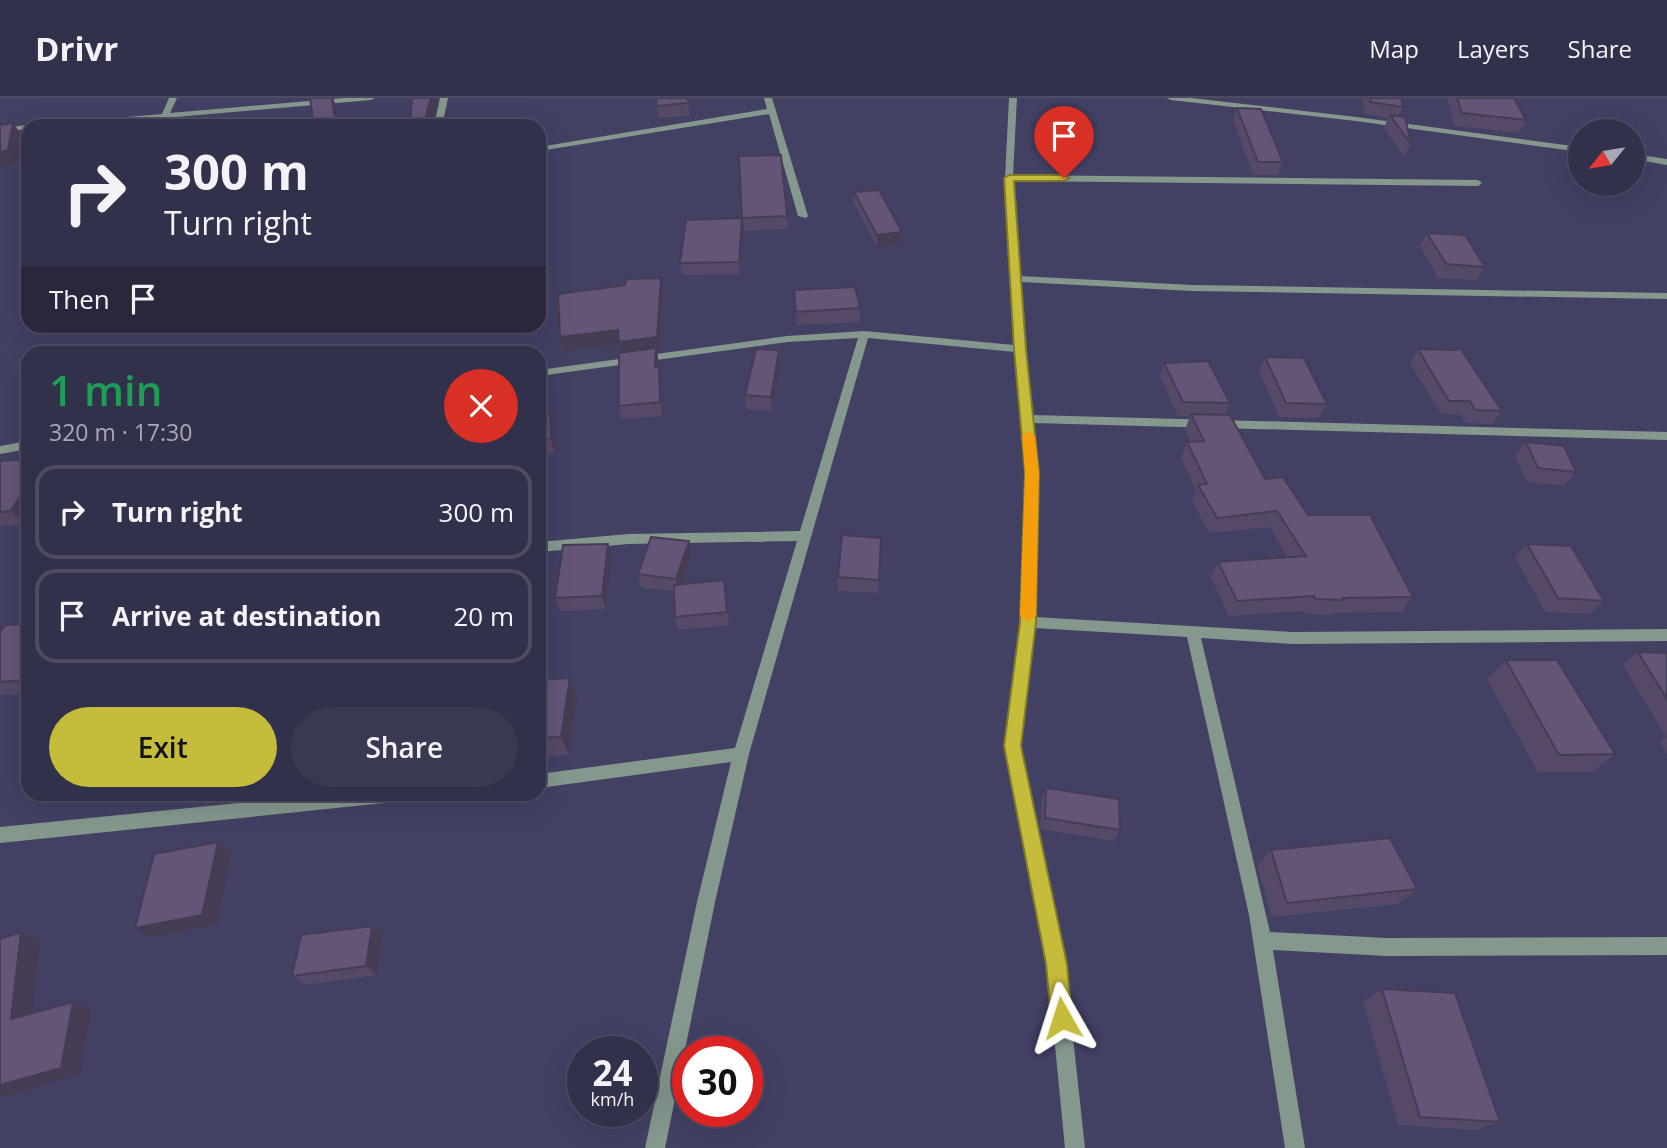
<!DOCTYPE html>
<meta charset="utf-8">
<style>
body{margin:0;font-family:"Open Sans",sans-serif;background:#3a3952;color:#f1f3f6;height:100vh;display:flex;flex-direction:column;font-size:26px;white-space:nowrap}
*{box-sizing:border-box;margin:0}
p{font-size:23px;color:#a8a9b5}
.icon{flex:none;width:38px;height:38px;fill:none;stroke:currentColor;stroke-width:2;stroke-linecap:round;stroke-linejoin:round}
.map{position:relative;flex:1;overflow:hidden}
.sheet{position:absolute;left:21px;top:248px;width:525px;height:455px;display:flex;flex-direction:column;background:#32314b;border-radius:21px;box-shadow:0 7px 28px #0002,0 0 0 2px #4d4c63}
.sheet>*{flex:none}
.top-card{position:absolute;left:21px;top:21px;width:525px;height:214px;border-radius:21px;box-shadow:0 7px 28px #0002,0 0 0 2px #4d4c63;background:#32314b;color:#f1f3f6;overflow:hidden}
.needle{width:46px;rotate:240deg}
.tools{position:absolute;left:1568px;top:21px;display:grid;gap:14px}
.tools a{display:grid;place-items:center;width:77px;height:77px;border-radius:50%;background:#32314b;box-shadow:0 7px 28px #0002,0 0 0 2px #4d4c63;font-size:35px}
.speed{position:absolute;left:567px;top:938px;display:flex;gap:14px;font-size:35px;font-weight:700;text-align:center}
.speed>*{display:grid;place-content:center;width:91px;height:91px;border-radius:50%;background:#32314b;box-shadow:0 7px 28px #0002,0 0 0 2px #4d4c63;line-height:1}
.speed small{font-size:18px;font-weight:400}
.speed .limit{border:10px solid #d22;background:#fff;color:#111}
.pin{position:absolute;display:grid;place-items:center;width:60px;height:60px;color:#fff;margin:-72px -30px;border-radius:50% 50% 50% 0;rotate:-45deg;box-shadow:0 0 7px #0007}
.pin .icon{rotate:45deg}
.me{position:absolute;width:77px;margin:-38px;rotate:354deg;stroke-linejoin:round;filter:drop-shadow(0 0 5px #0008)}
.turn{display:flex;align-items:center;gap:24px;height:147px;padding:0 28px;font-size:32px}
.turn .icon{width:91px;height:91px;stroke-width:2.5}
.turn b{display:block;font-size:49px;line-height:60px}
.then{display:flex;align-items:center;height:66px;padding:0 28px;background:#0003;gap:14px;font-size:26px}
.round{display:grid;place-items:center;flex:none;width:74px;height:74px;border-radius:37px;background:#3a3952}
.headline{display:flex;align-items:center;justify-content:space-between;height:119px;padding:0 28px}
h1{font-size:42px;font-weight:600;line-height:52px;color:#1e9e55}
.button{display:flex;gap:14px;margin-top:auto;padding:14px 28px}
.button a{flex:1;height:80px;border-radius:42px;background:#c6bc3c;color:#111;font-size:28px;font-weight:600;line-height:80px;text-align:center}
.button a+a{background:#3a3952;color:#f1f3f6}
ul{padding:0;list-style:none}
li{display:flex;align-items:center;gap:21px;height:94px;margin:0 14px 10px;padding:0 14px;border:4px solid #4d4c63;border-radius:21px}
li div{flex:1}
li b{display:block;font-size:26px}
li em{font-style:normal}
header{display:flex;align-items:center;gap:42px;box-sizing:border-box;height:98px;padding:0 35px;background:#32314b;border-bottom:2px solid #4d4c63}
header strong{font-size:33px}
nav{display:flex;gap:38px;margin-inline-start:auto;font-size:24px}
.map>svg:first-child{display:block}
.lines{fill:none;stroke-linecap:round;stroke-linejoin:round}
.street{fill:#84988e;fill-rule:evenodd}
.wall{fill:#564967}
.shaded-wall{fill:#463c54}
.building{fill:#645578;stroke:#463c54;stroke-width:2}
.route{fill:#c6bc3c;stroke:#817a27;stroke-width:2}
.slow{fill:#f59e0b}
</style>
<header>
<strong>Drivr</strong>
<nav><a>Map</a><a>Layers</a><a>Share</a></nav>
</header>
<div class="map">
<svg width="1667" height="1050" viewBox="0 0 1667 1050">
<rect width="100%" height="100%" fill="#424164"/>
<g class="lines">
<g class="street">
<path d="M 169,0 L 177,0 L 170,15 L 344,0 L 375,0 L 371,2 L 73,28 L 41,28 L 45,26 L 162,16 Z"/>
<path d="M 440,0 L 448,0 L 442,28 L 434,28 Z"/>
<path d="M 764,0 L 772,0 L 808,118 L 806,120 L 798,118 L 769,16 L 539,53 L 539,49 L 767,11 Z"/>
<path d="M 1009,0 L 1017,0 L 1013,77 L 1478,82 L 1482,85 L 1478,88 L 1014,83 L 1020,178 L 1192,187 L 1667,195 L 1667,201 L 1192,193 L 1021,184 L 1032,317 L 1667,334 L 1667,342 L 1033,325 L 1038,375 L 1035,519 L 1293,534 L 1667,531 L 1667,543 L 1293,546 L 1201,540 L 1270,834 L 1387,840 L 1667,839 L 1667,857 L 1387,858 L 1273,852 L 1305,1050 L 1285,1050 L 1249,817 L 1187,539 L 1034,530 L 1021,648 L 1065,866 L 1085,1050 L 1065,1050 L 1047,866 L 1005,648 L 1021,524 L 1026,375 L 1015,254 L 868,240 L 749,656 L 715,804 L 665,1050 L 645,1050 L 697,804 L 731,664 L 539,690 L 539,676 L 735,650 L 797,443 L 628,446 L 539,454 L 539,444 L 628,436 L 800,433 L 858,240 L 787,244 L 539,278 L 539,272 L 787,238 L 864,233 L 1014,247 L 1005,80 Z"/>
<path d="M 1167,0 L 1191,0 L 1356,19 L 1580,49 L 1580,54 L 1356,23 L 1171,2 Z"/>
<path d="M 28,27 L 31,28 L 28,28 L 28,31 L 0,34 L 0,30 Z"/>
<path d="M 1633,56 L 1667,61 L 1667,67 L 1633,61 Z"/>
<path d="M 28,343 L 28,351 L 0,356 L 0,348 Z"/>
<path d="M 327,696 L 412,696 L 410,701 L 404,703 L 0,745 L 0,729 Z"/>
</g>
</g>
<g class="wall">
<path d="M 655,0 L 687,0 L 690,18 L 659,20 Z"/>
<path d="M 1362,0 L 1401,0 L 1403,9 L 1399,18 L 1411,46 L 1404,59 L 1384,30 L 1388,20 L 1365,16 Z"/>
<path d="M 1447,0 L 1514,0 L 1526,22 L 1518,35 L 1455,28 Z"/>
<path d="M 1237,10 L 1283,64 L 1278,77 L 1253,77 L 1233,22 Z"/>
<path d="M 739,58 L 787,118 L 788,131 L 744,133 Z"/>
<path d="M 854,94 L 902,134 L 901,146 L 877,149 L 854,105 Z"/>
<path d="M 743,131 L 740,176 L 682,177 L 680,165 Z"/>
<path d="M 1427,135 L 1485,169 L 1477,182 L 1438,180 L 1420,148 Z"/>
<path d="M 661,180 L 663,193 L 660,253 L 657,253 L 661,282 L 663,318 L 622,321 L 619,308 L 621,255 L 619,247 L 564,253 L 560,239 L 625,187 Z"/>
<path d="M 794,192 L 860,210 L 860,224 L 797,227 Z"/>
<path d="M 1418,251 L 1502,313 L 1492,326 L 1465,325 L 1461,317 L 1441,316 L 1410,265 Z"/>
<path d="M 779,252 L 780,266 L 772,313 L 746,311 L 745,297 Z"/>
<path d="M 1265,259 L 1327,306 L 1319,320 L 1279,319 L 1259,273 Z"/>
<path d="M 1164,265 L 1230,305 L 1225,317 L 1265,381 L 1308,417 L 1413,499 L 1401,514 L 1335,515 L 1334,517 L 1305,516 L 1304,513 L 1229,518 L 1211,479 L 1218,464 L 1288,459 L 1269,429 L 1209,435 L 1192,403 L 1196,393 L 1181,360 L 1187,344 L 1190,344 L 1185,332 L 1190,318 L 1178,318 L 1160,279 Z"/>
<path d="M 539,318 L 554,331 L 555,355 L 539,357 Z"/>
<path d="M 1526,344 L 1576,374 L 1564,388 L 1527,384 L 1515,358 Z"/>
<path d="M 28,361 L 28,421 L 25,426 L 0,428 L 0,363 Z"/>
<path d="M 881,440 L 878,495 L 838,493 L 838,479 Z"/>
<path d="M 689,443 L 691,457 L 682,486 L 726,496 L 729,527 L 678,532 L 675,519 L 674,493 L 641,490 L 638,476 Z"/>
<path d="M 1527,446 L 1604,503 L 1590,516 L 1545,514 L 1515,459 Z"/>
<path d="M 612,459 L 606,511 L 560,513 L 555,500 Z"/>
<path d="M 28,526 L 28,596 L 0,597 L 0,534 Z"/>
<path d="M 1638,554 L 1667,555 L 1667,656 L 1660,644 L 1666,639 L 1623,567 Z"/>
<path d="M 1506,562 L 1615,656 L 1592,674 L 1538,674 L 1487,581 Z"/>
<path d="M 539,582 L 578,599 L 569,657 L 539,658 Z"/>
<path d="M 1046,690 L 1120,732 L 1114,743 L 1040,731 L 1042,701 Z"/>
<path d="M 1271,752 L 1417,791 L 1398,806 L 1272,819 L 1257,768 Z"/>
<path d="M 383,837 L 377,877 L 305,887 L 292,878 Z"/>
<path d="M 1382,891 L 1500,1024 L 1475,1032 L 1398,1027 L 1363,903 Z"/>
</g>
<g class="shaded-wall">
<path d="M 332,0 L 333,0 L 336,8 L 339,28 L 336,28 Z"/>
<path d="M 431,0 L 438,0 L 432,28 L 423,28 Z"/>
<path d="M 13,25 L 22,38 L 17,65 L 0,68 L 0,54 Z"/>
<path d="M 742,120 L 743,131 L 740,176 L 739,164 Z"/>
<path d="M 902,134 L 901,146 L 877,149 L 877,137 Z"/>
<path d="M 661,180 L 663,193 L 660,253 L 657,253 L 661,282 L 663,318 L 660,304 L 622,258 L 619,247 L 564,253 L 560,239 L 618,232 Z"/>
<path d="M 779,252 L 780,266 L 772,313 L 771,299 Z"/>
<path d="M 550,317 L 554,331 L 555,355 L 551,341 Z"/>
<path d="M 28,384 L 28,421 L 25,426 L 11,413 Z"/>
<path d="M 689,443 L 691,457 L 679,494 L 676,481 Z"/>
<path d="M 608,446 L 612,459 L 606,511 L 602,498 Z"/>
<path d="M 570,580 L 578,599 L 569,657 L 561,639 Z"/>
<path d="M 218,744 L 231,754 L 217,826 L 151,839 L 135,830 Z"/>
<path d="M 372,828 L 383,837 L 377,877 L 366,868 Z"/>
<path d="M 21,834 L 40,843 L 31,929 L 11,921 Z"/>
<path d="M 73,904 L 91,912 L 80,976 L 0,1000 L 0,987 Z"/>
</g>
<g class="building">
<path d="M 310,0 L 332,0 L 336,28 L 314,28 Z"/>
<path d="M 412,0 L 431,0 L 423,28 L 410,28 Z"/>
<path d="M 656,0 L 687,0 L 689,5 L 657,8 Z"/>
<path d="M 1370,0 L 1401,0 L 1403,9 L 1370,4 Z"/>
<path d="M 1457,0 L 1514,0 L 1526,22 L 1462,15 Z"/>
<path d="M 1237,10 L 1261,11 L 1283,64 L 1258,64 Z"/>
<path d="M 1390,17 L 1405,19 L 1411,46 Z"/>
<path d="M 13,25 L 8,52 L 0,54 L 0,27 Z"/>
<path d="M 781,57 L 787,118 L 742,120 L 739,58 Z"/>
<path d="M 879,92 L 902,134 L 877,137 L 854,94 Z"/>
<path d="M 742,120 L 739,164 L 680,165 L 686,122 Z"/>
<path d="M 1427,135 L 1465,137 L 1485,169 L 1446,166 Z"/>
<path d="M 661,180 L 657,239 L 619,244 L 618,232 L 560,239 L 558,196 L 625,187 L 626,181 Z"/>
<path d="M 855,189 L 860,210 L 796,214 L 794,192 Z"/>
<path d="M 656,250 L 655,269 L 659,268 L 660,304 L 619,308 L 619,255 Z"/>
<path d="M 1460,250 L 1502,313 L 1475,312 L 1470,303 L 1449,303 L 1418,251 L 1456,252 Z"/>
<path d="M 756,251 L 779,252 L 771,299 L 745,297 Z"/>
<path d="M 1265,259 L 1304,260 L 1327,306 L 1286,305 Z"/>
<path d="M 1208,263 L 1230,305 L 1183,304 L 1164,265 Z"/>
<path d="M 1191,316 L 1230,317 L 1265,381 L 1283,379 L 1308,417 L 1370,417 L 1413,499 L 1343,500 L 1344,502 L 1315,501 L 1314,498 L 1237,503 L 1218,464 L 1306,458 L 1277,413 L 1217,420 L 1198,387 L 1207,386 L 1187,344 L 1204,343 Z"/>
<path d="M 550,317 L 551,341 L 539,342 L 539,318 Z"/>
<path d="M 1526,344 L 1564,348 L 1576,374 L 1538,370 Z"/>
<path d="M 28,361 L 28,384 L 11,413 L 0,414 L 0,363 Z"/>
<path d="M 842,437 L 881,440 L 879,482 L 838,479 Z"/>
<path d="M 651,439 L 689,443 L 676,481 L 638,476 Z"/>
<path d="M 608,446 L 602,498 L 555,500 L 563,447 Z"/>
<path d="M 1527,446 L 1571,448 L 1604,503 L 1558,500 Z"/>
<path d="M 724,482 L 727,514 L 675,519 L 674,487 Z"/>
<path d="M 28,526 L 28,578 L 26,582 L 0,584 L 0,534 L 5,527 Z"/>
<path d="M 1638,554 L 1667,555 L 1667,601 Z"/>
<path d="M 1506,562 L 1557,562 L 1615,656 L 1559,657 Z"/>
<path d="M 570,580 L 561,639 L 539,640 L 539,582 Z"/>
<path d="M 1046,690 L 1119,701 L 1120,732 L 1045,720 Z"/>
<path d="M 1390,740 L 1417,791 L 1287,805 L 1271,752 Z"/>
<path d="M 218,744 L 202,817 L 135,830 L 154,756 Z"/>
<path d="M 372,828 L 366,868 L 292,878 L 301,837 Z"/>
<path d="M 21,834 L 11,921 L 73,904 L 61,970 L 0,987 L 0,841 Z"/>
<path d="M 1382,891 L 1455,895 L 1500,1024 L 1420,1019 Z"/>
</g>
<path class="route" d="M 1009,77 L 1064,77 L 1069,80 L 1064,83 L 1014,83 L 1026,251 L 1039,375 L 1036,524 L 1021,648 L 1067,866 L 1072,920 L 1069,928 L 1062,931 L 1054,928 L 1051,920 L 1046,866 L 1004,648 L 1020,524 L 1025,375 L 1014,251 L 1004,80 Z"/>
<path class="slow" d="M 1029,333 L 1035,338 L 1039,375 L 1036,518 L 1028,524 L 1020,518 L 1025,375 L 1022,338 Z"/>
</svg>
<div class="tools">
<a><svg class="needle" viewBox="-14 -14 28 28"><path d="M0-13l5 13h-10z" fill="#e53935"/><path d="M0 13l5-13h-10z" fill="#a8a9b5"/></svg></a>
</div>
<div class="speed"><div>24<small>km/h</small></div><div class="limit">30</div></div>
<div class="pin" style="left:1064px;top:80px;background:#d93025"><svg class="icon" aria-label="arrive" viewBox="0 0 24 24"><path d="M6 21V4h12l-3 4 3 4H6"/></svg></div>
<svg class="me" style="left:1062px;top:920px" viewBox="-20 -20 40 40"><path d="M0-17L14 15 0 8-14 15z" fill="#c6bc3c" stroke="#fff" stroke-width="4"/></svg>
<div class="top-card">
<div class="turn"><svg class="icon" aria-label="right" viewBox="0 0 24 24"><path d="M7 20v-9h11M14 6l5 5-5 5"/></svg><div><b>300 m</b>Turn right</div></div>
<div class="then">Then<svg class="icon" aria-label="arrive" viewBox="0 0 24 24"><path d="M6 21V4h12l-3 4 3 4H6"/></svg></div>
</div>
<section class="sheet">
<div class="headline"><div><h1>1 min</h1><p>320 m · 17:30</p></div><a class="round" style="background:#d93025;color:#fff"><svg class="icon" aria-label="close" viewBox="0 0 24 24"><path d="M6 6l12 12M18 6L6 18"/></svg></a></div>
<ul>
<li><svg class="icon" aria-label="right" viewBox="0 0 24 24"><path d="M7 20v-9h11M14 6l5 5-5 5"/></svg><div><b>Turn right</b></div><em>300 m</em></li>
<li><svg class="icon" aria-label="arrive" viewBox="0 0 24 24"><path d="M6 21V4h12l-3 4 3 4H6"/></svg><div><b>Arrive at destination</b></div><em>20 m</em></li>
</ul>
<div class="button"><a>Exit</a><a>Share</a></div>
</section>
</div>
